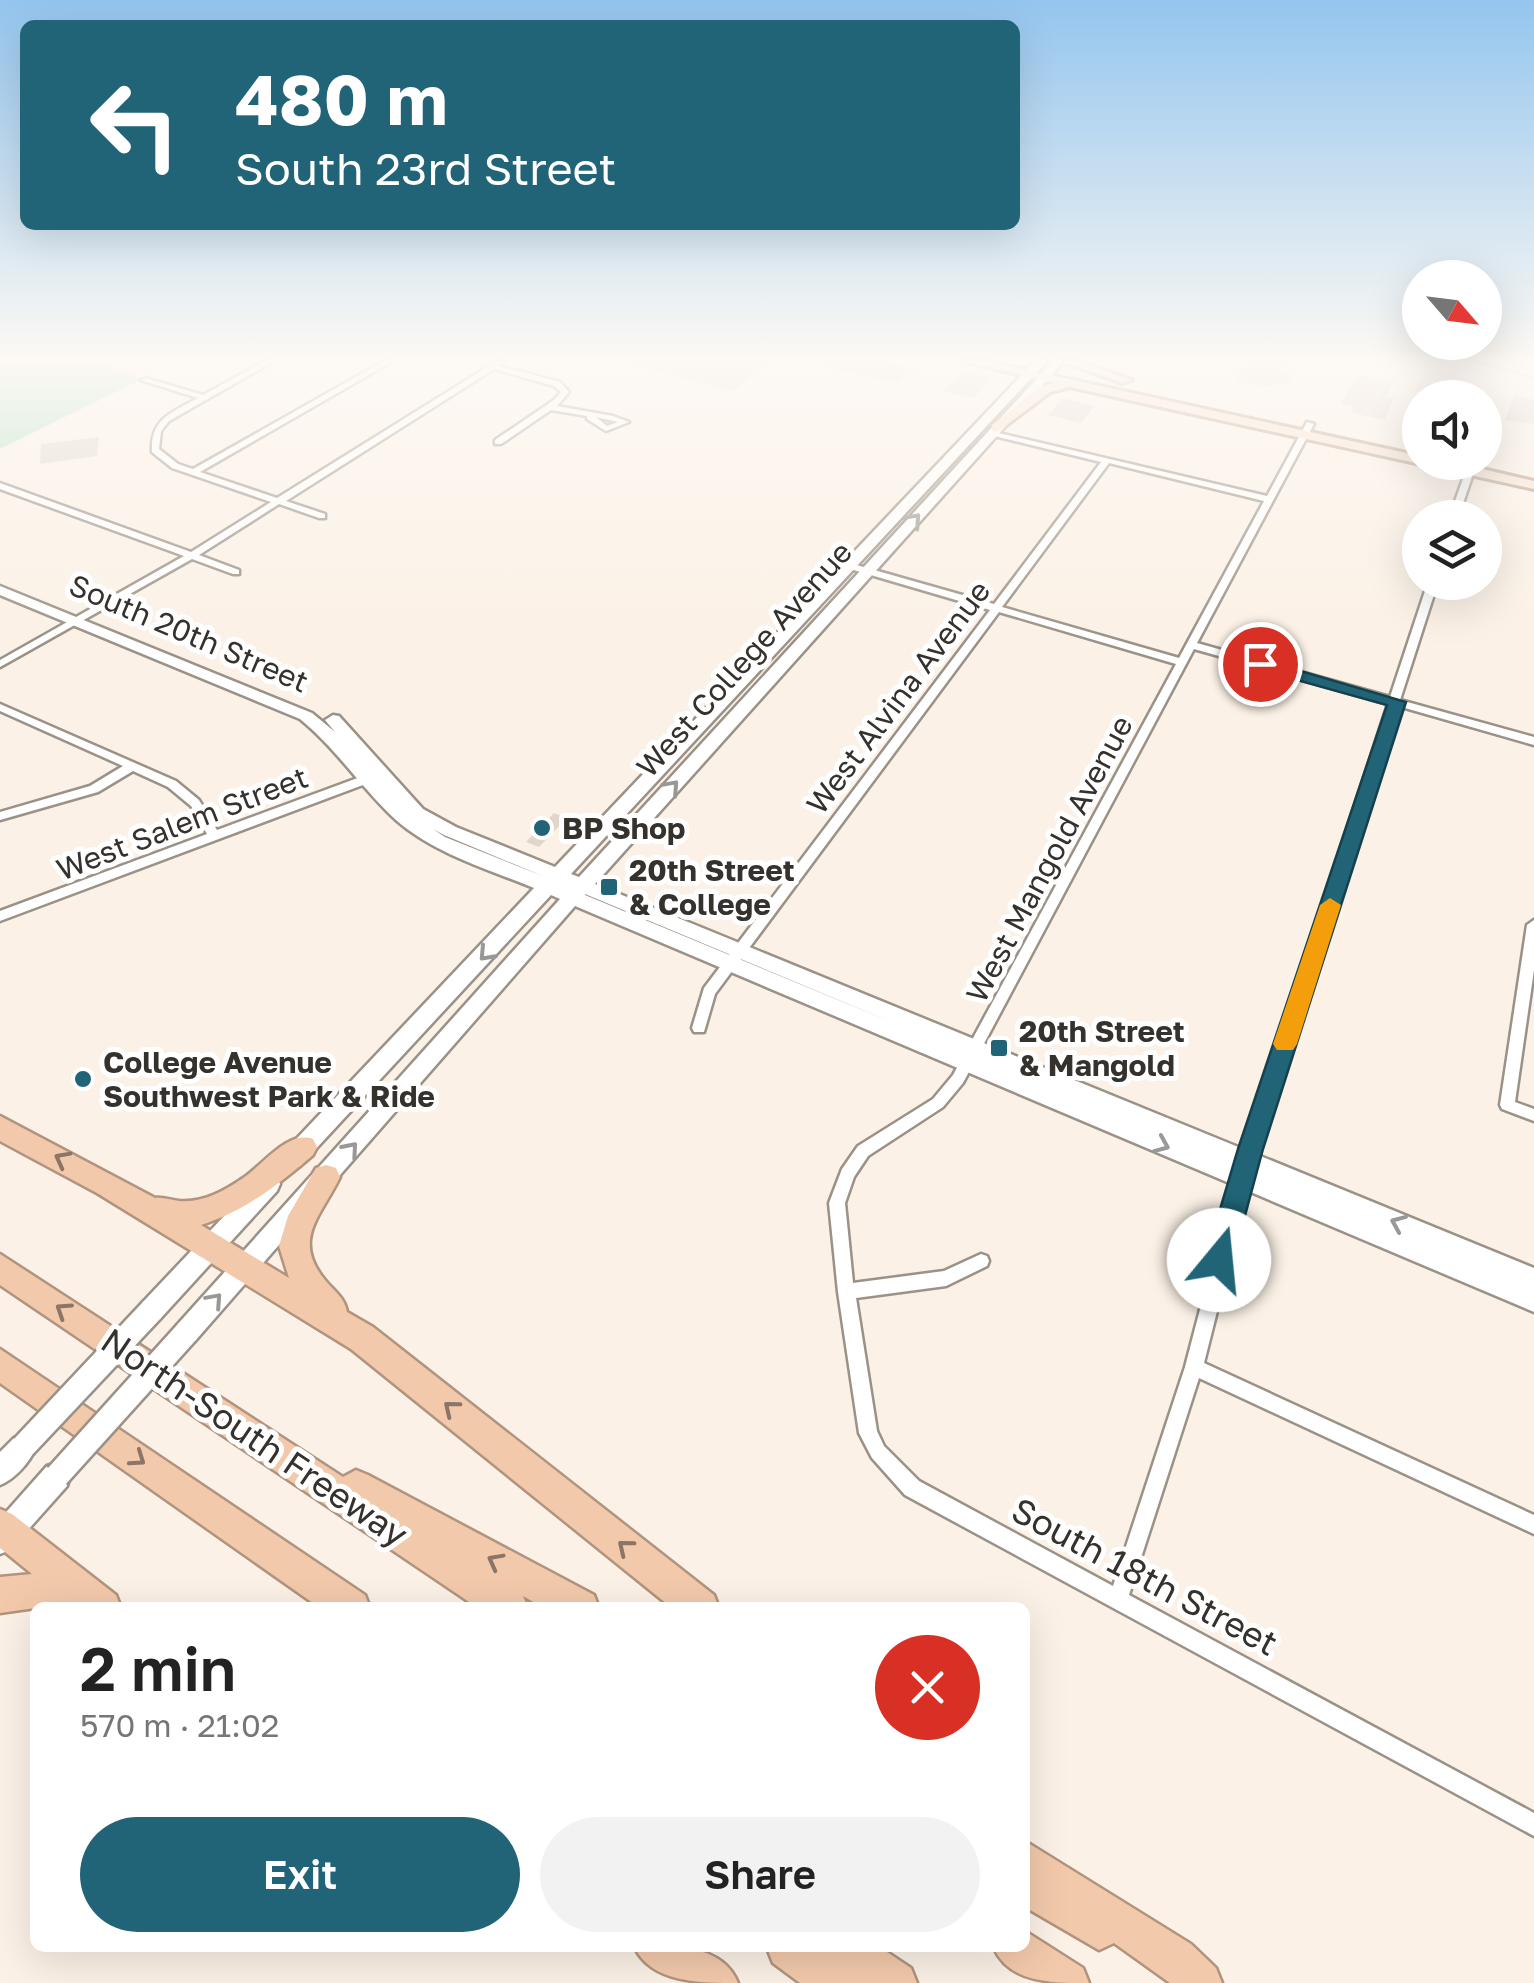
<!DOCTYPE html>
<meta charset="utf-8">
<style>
body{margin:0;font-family:"Golos Text",sans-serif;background:#f2f2f2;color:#222;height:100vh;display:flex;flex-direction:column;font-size:38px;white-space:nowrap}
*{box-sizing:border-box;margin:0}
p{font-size:32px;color:#767676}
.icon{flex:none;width:55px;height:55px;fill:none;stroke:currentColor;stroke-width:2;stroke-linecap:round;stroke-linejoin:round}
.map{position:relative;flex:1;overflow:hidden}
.details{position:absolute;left:30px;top:1602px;width:1000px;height:350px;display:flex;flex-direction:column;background:#fff;border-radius:15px;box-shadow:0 10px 40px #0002}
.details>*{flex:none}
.top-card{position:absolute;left:20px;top:20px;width:1000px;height:210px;border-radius:15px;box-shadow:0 10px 40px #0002;background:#216477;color:#fff;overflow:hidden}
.needle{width:65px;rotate:118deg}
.fabs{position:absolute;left:1402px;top:260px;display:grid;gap:20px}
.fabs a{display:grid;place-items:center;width:100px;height:100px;border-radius:50%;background:#fff;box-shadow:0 10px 40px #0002;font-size:50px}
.pin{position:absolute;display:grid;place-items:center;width:85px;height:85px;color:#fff;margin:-42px;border:5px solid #fff;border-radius:50%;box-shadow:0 2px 10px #0007}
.me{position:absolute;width:110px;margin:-55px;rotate:17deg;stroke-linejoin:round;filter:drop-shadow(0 0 8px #0008)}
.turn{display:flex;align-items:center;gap:35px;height:210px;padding:0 50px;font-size:45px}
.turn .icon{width:130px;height:130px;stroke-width:2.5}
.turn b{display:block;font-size:70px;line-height:85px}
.round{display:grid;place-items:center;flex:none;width:105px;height:105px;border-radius:52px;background:#f2f2f2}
.overview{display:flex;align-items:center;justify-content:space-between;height:170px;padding:0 50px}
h1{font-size:60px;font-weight:600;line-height:75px}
.button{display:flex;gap:20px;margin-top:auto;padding:20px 50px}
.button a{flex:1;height:115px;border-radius:60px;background:#216477;color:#fff;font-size:40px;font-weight:600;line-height:115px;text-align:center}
.button a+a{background:#f2f2f2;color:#222}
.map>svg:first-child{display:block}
.green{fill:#ace0c4}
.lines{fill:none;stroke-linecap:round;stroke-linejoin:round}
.stream{stroke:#b7def7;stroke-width:2.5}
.building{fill:#e0d6cc}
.street-casing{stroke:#9a9187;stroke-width:5}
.secondary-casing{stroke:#9a9187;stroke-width:5}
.primary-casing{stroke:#b0947f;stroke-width:6}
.highway-casing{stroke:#b0947f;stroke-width:5}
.street{fill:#fff;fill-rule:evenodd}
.secondary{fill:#fff;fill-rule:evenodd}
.primary{fill:#f8dfcd;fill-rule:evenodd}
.highway{fill:#f3c9ab;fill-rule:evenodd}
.secondary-bridge-casing{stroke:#9a9187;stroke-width:29;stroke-linecap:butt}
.secondary-bridge{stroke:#fff;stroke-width:24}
.oneway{stroke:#9a9896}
.oneway2{stroke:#8a7566}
.route{fill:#216477;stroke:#15414d;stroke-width:2.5}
.slow{fill:#f59e0b}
.poi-dot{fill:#216477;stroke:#fff;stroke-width:4}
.labels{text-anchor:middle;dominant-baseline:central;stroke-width:10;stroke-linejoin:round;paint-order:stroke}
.street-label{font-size:30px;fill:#35312d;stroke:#fff}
.poi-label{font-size:30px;font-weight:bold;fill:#35312d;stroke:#fff;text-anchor:start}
.near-street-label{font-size:35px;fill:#35312d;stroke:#fff}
</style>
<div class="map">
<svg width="1534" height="1983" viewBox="0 0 1534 1983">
<rect width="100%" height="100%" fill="#fbf1e6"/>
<path class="green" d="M 0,361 L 100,361 L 142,379 L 0,449 Z"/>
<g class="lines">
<path class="stream" d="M 1475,361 L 1534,378"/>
</g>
<g class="building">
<path d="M 628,361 L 773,361 L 732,391 L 627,364 Z"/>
<path d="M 818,361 L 887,361 L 915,370 L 895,383 L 818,365 Z"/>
<path d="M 1247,361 L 1288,361 L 1282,372 L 1292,375 L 1286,385 L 1275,383 L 1272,387 L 1234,381 Z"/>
<path d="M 1428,361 L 1461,366 L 1451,393 L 1433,390 L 1415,392 Z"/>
<path d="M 965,372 L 993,378 L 973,398 L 941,391 Z"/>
<path d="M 1358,375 L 1394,380 L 1387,397 L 1394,398 L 1385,420 L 1351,413 L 1354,407 L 1340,404 Z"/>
<path d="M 1514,396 L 1534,400 L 1534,424 L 1505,420 Z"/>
<path d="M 1063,398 L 1095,406 L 1081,423 L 1048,415 Z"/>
<path d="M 99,437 L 97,456 L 40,464 L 41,444 Z"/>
<path d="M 554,813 L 567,818 L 539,847 L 526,842 Z"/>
</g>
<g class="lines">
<g class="street-casing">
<g id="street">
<path d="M 265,361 L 274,361 L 169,421 L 161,431 L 159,449 L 178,464 L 193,469 L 384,361 L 393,361 L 200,472 L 277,498 L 497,361 L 506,361 L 499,366 L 560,382 L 569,392 L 557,406 L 613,416 L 629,422 L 606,431 L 587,419 L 587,416 L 551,410 L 501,444 L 495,444 L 495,440 L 554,400 L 561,392 L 554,386 L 494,369 L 286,501 L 325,514 L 325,518 L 319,518 L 279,504 L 199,555 L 239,570 L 239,574 L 233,574 L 192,559 L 0,667 L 0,660 L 184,556 L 0,489 L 0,483 L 191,552 L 271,502 L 172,468 L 152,452 C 150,418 172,413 198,398 L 141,380 L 145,378 L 203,395 ZM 596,417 L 618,422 L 607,426 Z"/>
<path d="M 1307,422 L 1314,424 L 1197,643 L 1390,697 L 1428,582 L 1438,582 L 1400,700 L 1534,737 L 1534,745 L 1398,706 L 1255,1160 L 1204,1363 L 1534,1515 L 1534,1534 L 1199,1378 L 1129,1595 L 1534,1813 L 1534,1836 L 905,1495 L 872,1458 L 859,1433 L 838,1292 L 829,1203 L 842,1169 L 858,1146 L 933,1099 L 953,1075 L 1176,664 L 999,612 L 715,994 L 704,1032 L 694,1032 L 692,1028 L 704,988 L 990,610 L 847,568 L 847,564 L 853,564 L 994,604 L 1101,462 L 990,435 L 990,431 L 1267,496 ZM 1109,463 L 1264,501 L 1179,658 L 1002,607 ZM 1194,649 L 1388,704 L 1239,1160 L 1185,1367 L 1113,1586 L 919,1481 L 884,1446 L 877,1431 L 856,1298 L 946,1286 L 987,1266 L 989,1261 L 987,1256 L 981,1254 L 944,1271 L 853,1283 L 845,1203 L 854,1177 L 868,1156 L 943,1107 L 963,1083 Z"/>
<path d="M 1469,462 L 1477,462 L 1458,518 L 1449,518 Z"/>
<path d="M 0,704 L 176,781 L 199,800 L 217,830 L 371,773 L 379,773 L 381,776 L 379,779 L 0,921 L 0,911 L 207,834 L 191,806 L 168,787 L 133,771 L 98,792 L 0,820 L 0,812 L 90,786 L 123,766 L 0,711 Z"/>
<path d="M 1534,920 L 1534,970 L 1515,1102 L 1534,1109 L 1534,1121 L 1502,1109 L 1500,1105 L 1527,925 Z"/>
</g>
</g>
<g class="secondary-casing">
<g id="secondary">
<path d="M 1035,361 L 1047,361 L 571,874 L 579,877 L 1053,361 L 1064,361 L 595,884 L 1534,1268 L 1534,1312 L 575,906 L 195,1341 L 186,1345 L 177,1341 L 174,1333 L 177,1325 L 560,899 L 551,895 L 300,1166 L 292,1169 L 284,1166 L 281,1159 L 284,1152 L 534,888 C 488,869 435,854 396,820 C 362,789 337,749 300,719 L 0,595 L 0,586 L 312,713 L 335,732 L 325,720 L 333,715 L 339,716 L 423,809 L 456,827 L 555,867 ZM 433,829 L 444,835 L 545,877 L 445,837 ZM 585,894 L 901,1026 L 585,895 Z"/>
<path d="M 269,1174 L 277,1177 L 280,1184 L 277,1191 L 160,1319 L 151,1323 L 142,1319 L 139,1311 L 142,1303 L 261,1177 Z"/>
<path d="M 23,1434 L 32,1438 L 36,1447 C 30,1462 15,1479 0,1485 L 0,1452 L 14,1438 Z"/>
<path d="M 57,1463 L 67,1466 L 70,1476 L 67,1486 L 10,1550 L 0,1554 L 0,1519 L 47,1466 Z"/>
</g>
</g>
<g class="primary-casing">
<g id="primary">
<path d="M 963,361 L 986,361 L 1420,456 L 1420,462 L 1452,462 L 1534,481 L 1534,489 L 1070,387 L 1050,392 L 997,432 L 992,431 L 992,425 L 1041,386 L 1054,383 Z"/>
<path d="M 1060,361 L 1078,361 L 1132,380 L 1122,383 Z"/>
</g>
</g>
<g class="highway-casing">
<g id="highway">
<path d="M 0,1116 L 155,1198 C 164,1197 170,1200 179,1201 C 204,1203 226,1190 246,1176 C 264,1163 289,1130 313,1139 L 317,1147 L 313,1155 C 278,1185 245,1211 201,1225 L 289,1278 L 279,1246 L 288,1216 L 316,1168 L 326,1165 L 336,1168 L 340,1177 C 322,1215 291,1239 325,1280 C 334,1291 345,1298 347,1312 L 373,1327 L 714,1595 L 719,1608 L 672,1608 L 351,1349 L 97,1193 L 0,1141 Z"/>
<path d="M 0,1254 L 343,1477 L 356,1470 L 368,1475 L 594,1595 L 599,1608 L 544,1608 L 523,1596 L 528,1608 L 478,1608 L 0,1285 Z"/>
<path d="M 0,1349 L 365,1595 L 370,1608 L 320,1608 L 0,1383 Z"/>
<path d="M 0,1509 L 12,1514 L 116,1595 L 121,1608 L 35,1608 L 0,1613 L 0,1577 L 32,1574 L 0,1548 Z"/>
<path d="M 1025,1841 L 1191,1944 L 1216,1968 L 1222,1983 L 1170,1983 L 1114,1943 L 1099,1950 L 1025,1907 Z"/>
<path d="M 1025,1931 L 1083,1968 L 1089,1983 C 1053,1983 1009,1983 994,1948 L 1025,1948 Z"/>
<path d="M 635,1948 C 672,1946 722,1943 738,1983 C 701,1983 652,1983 635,1948 Z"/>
<path d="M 767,1948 L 881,1948 L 911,1968 L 917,1983 L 800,1983 L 773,1963 Z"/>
</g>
</g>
<use href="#street" class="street"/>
<use href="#secondary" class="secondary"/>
<use href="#primary" class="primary"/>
<use href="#highway" class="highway"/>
<g class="secondary-bridge-casing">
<g id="secondary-bridge">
<path d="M 23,1447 L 151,1311"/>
<path d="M 57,1476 L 186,1333"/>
</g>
</g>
<use href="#secondary-bridge" class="secondary-bridge"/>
</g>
<defs><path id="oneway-chevron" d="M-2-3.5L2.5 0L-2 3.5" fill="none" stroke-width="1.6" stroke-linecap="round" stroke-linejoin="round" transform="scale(2.5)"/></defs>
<g class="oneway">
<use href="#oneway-chevron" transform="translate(914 520) rotate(-48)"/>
<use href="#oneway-chevron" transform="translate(672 787) rotate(-48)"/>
<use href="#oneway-chevron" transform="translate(486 954) rotate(133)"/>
<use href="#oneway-chevron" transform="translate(1162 1145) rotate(23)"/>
<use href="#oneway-chevron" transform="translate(351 1149) rotate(-49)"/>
<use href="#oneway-chevron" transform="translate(1398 1223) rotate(-157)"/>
<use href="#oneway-chevron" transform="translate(215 1300) rotate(-48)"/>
</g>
<g class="oneway2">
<use href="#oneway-chevron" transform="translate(62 1159) rotate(-152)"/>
<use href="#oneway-chevron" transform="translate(63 1310) rotate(-147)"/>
<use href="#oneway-chevron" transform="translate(451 1408) rotate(-141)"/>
<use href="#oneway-chevron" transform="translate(138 1459) rotate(35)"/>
<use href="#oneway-chevron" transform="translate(625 1547) rotate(-141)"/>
<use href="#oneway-chevron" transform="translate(495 1561) rotate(-152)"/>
</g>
<linearGradient id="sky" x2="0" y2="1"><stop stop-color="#94c5ee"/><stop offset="0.56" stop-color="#fdf9f4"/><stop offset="1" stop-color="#fdf9f4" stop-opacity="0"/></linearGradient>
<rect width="1534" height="639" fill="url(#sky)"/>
<path class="route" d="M 1260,659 L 1406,702 L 1263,1149 L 1233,1260 L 1229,1269 L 1219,1273 L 1209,1269 L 1205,1260 L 1238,1149 L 1387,705 L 1254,668 L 1251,664 Z"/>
<path class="slow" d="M 1330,898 L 1341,905 L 1297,1044 L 1293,1050 L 1277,1050 L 1273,1044 L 1320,905 Z"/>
<g class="poi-dot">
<circle cx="542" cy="828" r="10"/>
<rect x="599" y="877" width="20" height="20" rx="5"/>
<rect x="989" y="1038" width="20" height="20" rx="5"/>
<circle cx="83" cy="1079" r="10"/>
</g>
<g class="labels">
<g class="street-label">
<text transform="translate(189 633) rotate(23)">South 20th Street</text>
<text transform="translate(744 659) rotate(-48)">West College Avenue</text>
<text transform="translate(898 697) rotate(-53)">West Alvina Avenue</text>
<text transform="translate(182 823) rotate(-21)">West Salem Street</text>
<text transform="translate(1049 859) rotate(-62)">West Mangold Avenue</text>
</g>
<g class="poi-label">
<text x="562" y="828">BP Shop</text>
<text x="629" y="870">20th Street<tspan x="629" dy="34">&amp; College</tspan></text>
<text x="1019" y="1031">20th Street<tspan x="1019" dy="34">&amp; Mangold</tspan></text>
<text x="103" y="1062">College Avenue<tspan x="103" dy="34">Southwest Park &amp; Ride</tspan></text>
</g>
<g class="near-street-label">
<text transform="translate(255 1437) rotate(34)">North-South Freeway</text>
<text transform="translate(1145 1576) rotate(28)">South 18th Street</text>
</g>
</g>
</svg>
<div class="fabs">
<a><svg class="needle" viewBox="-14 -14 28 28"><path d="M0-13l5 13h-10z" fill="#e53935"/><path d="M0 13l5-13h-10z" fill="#767676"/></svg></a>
<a><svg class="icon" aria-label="sound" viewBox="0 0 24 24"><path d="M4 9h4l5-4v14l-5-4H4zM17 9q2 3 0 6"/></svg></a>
<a><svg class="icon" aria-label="layers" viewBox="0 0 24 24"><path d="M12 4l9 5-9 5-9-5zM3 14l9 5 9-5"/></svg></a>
</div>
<div class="pin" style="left:1260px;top:664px;background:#d93025"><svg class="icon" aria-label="arrive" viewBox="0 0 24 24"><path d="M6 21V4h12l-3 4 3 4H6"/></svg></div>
<svg class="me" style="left:1219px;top:1260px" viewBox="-20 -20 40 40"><circle r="19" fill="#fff"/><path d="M0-13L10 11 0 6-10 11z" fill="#216477"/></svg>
<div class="top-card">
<div class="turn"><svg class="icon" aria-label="left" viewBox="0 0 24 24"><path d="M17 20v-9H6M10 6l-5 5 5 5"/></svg><div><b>480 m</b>South 23rd Street</div></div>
</div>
<section class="details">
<div class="overview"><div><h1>2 min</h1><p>570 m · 21:02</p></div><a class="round" style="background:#d93025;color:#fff"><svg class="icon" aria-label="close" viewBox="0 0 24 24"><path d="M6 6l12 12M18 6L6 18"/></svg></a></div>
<div class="button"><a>Exit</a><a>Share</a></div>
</section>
</div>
